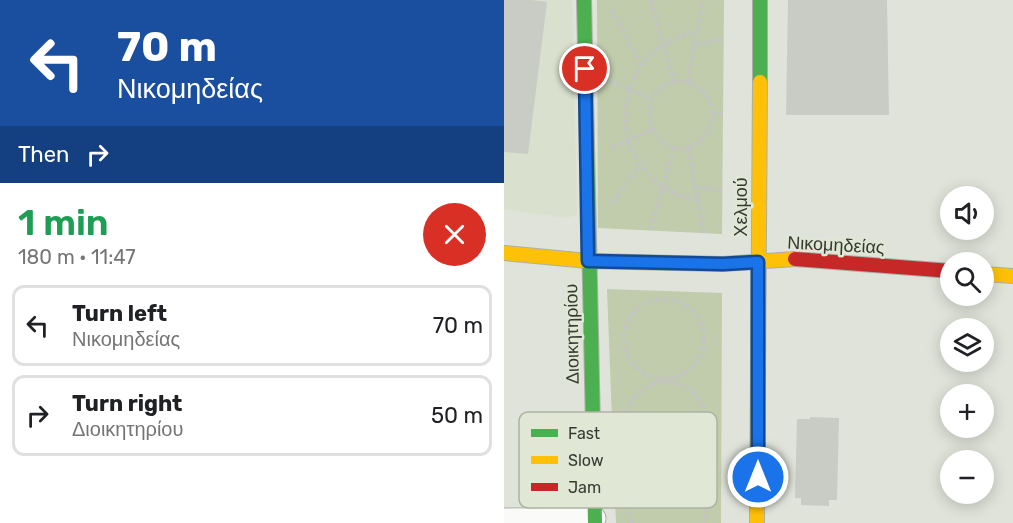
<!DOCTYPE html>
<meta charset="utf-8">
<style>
body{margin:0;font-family:Rubik,sans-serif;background:#f2f2f2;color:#202124;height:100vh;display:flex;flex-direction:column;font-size:22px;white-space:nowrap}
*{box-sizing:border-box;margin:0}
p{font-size:20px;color:#757577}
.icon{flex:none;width:33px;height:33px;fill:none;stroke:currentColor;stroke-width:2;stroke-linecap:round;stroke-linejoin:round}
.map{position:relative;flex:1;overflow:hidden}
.sheet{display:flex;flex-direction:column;background:#fff;width:504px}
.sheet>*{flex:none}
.banner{background:#1a4fa0;color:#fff;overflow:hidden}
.buttons{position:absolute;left:436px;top:186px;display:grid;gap:12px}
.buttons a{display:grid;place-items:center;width:54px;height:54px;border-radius:50%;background:#fff;box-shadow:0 3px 15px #0003;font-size:30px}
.pin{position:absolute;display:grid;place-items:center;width:51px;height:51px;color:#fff;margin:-26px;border:3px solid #fff;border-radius:50%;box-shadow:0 2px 6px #0007}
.me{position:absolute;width:66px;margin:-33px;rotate:0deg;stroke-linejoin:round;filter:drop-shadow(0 0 4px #0008)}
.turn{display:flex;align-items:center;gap:21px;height:126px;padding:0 18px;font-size:27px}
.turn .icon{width:78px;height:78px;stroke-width:2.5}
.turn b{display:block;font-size:42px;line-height:51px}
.then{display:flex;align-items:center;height:57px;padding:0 18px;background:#0003;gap:12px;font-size:22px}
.round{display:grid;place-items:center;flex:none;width:63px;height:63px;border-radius:32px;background:#f2f2f2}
.headline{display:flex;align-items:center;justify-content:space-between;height:102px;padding:0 18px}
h1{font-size:36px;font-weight:600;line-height:45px;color:#1e9e55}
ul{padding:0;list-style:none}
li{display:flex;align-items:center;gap:18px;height:81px;margin:0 12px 9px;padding:0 6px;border:3px solid #e0e0e0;border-radius:12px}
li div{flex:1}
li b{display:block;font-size:22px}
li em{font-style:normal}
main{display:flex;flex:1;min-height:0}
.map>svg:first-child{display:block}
.built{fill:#d9e0cd}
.green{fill:#c0ccac}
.building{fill:#c9ccc4}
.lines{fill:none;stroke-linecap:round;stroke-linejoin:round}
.street-casing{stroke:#acafa8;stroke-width:23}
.fast-casing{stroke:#acafa8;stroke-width:16}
.slow-casing{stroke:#acafa8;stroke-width:16}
.jam-casing{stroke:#acafa8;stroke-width:16}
.path{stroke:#c4c4c2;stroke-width:4;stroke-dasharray:4.5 3;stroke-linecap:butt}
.street{stroke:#fafbf9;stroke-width:21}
.fast{stroke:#4caf50;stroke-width:14}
.slow{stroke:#ffc107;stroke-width:14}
.jam{stroke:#c62828;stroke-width:14}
.route-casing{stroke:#114b97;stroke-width:15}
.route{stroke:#1a73e8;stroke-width:10}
.labels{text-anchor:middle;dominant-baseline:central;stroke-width:5;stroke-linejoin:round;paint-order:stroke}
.street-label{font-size:18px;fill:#373a33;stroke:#e0e7d5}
.key{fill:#e0e7d5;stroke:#adb3a4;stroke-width:1.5}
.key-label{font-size:16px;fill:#373a33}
</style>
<main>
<section class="sheet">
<div class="banner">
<div class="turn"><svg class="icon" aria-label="left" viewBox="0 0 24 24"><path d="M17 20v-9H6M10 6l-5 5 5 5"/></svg><div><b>70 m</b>Νικομηδείας</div></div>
<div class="then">Then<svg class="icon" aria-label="right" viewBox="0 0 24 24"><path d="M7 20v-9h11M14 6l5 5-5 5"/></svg></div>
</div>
<div class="headline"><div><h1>1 min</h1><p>180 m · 11:47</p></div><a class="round" style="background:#d93025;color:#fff"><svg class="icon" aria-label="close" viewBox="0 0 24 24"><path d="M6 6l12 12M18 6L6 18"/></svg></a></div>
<ul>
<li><svg class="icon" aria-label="left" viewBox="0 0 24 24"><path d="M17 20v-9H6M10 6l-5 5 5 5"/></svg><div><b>Turn left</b><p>Νικομηδείας</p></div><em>70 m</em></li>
<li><svg class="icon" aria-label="right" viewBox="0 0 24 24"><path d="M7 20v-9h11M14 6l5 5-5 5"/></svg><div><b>Turn right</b><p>Διοικητηρίου</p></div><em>50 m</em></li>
</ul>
</section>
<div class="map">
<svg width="509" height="523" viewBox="0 0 509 523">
<rect width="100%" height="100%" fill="#dfe3d9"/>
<path class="built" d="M 0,0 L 68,0 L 73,215 L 61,218 L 0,209 Z"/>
<g class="green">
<path d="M 93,0 L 220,0 L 218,234 L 94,228 Z"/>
<path d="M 103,289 L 218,293 L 217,523 L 112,523 Z"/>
</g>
<g class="building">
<path d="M 0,0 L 28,0 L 43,2 L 24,154 L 0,152 Z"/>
<path d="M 284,0 L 383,0 L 385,115 L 282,115 Z"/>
<path d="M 306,417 L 335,418 L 333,500 L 325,500 L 325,506 L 297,505 L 297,498 L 291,498 L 293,419 L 306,419 Z"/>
</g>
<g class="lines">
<g class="street-casing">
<path id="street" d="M 0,519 L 91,518"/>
</g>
<g class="fast-casing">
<g id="fast">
<path d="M 80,0 L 91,523"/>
<path d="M 256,82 L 256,0"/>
</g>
</g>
<g class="slow-casing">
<g id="slow">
<path d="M 0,253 L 84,261 L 219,264 L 291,259"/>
<path d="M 480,274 L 509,276"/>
<path d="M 253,523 L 256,82"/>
</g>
</g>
<g class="jam-casing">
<path id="jam" d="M 291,259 L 447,271"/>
</g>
<g class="path">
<path d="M 147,0 L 170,81"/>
<path d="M 107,9 L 137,64"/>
<path d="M 191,45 L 219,39"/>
<path d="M 105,81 L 148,99"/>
<path d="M 170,81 C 195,78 215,102 206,126 C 204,134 199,139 192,144 C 154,167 120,98 170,81 Z"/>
<path d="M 184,82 L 199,0"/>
<path d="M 208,114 L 219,114"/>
<path d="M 108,147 L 148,130"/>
<path d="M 184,148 L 200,233"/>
<path d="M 191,187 L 219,191"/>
<path d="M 193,200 C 97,182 98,50 194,31"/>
<path d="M 109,203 L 136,165"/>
<path d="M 146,230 L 170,147"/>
<circle cx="160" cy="339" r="40"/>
<circle cx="162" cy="422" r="40"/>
<path d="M 128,523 C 107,473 181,442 200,491 C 205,502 204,513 200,523"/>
</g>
<use href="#street" class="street"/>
<use href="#fast" class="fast"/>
<use href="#slow" class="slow"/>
<use href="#jam" class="jam"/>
</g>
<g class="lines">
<g class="route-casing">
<path id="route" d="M 81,69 L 84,261 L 219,264 L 254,262 L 254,477"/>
</g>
<use href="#route" class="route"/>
</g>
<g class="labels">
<g class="street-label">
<text transform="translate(237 207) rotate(-90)">Χελμού</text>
<text transform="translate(332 245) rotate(3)">Νικομηδείας</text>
<text transform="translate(68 334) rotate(-91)">Διοικητηρίου</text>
</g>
</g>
<rect x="15" y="412" width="198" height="96" rx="9" class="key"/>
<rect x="27" y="429" width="27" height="8" fill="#4caf50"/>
<rect x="27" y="456" width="27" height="8" fill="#ffc107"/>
<rect x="27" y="483" width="27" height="8" fill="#c62828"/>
<g class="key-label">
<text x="64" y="439">Fast</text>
<text x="64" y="466">Slow</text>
<text x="64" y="493">Jam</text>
</g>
</svg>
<div class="buttons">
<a><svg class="icon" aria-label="sound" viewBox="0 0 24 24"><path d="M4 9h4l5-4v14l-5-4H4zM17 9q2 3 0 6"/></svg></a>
<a><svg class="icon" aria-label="search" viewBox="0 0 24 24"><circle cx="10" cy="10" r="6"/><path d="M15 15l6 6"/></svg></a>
<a><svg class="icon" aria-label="layers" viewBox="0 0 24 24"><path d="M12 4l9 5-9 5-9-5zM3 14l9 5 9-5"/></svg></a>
<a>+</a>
<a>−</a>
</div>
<div class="pin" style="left:81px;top:69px;background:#d93025"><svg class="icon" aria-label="arrive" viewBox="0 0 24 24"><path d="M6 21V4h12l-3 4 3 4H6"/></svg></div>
<svg class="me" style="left:254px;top:477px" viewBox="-20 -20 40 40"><circle r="17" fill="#1a73e8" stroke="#fff" stroke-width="3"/><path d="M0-11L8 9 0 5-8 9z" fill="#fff"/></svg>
</div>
</main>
